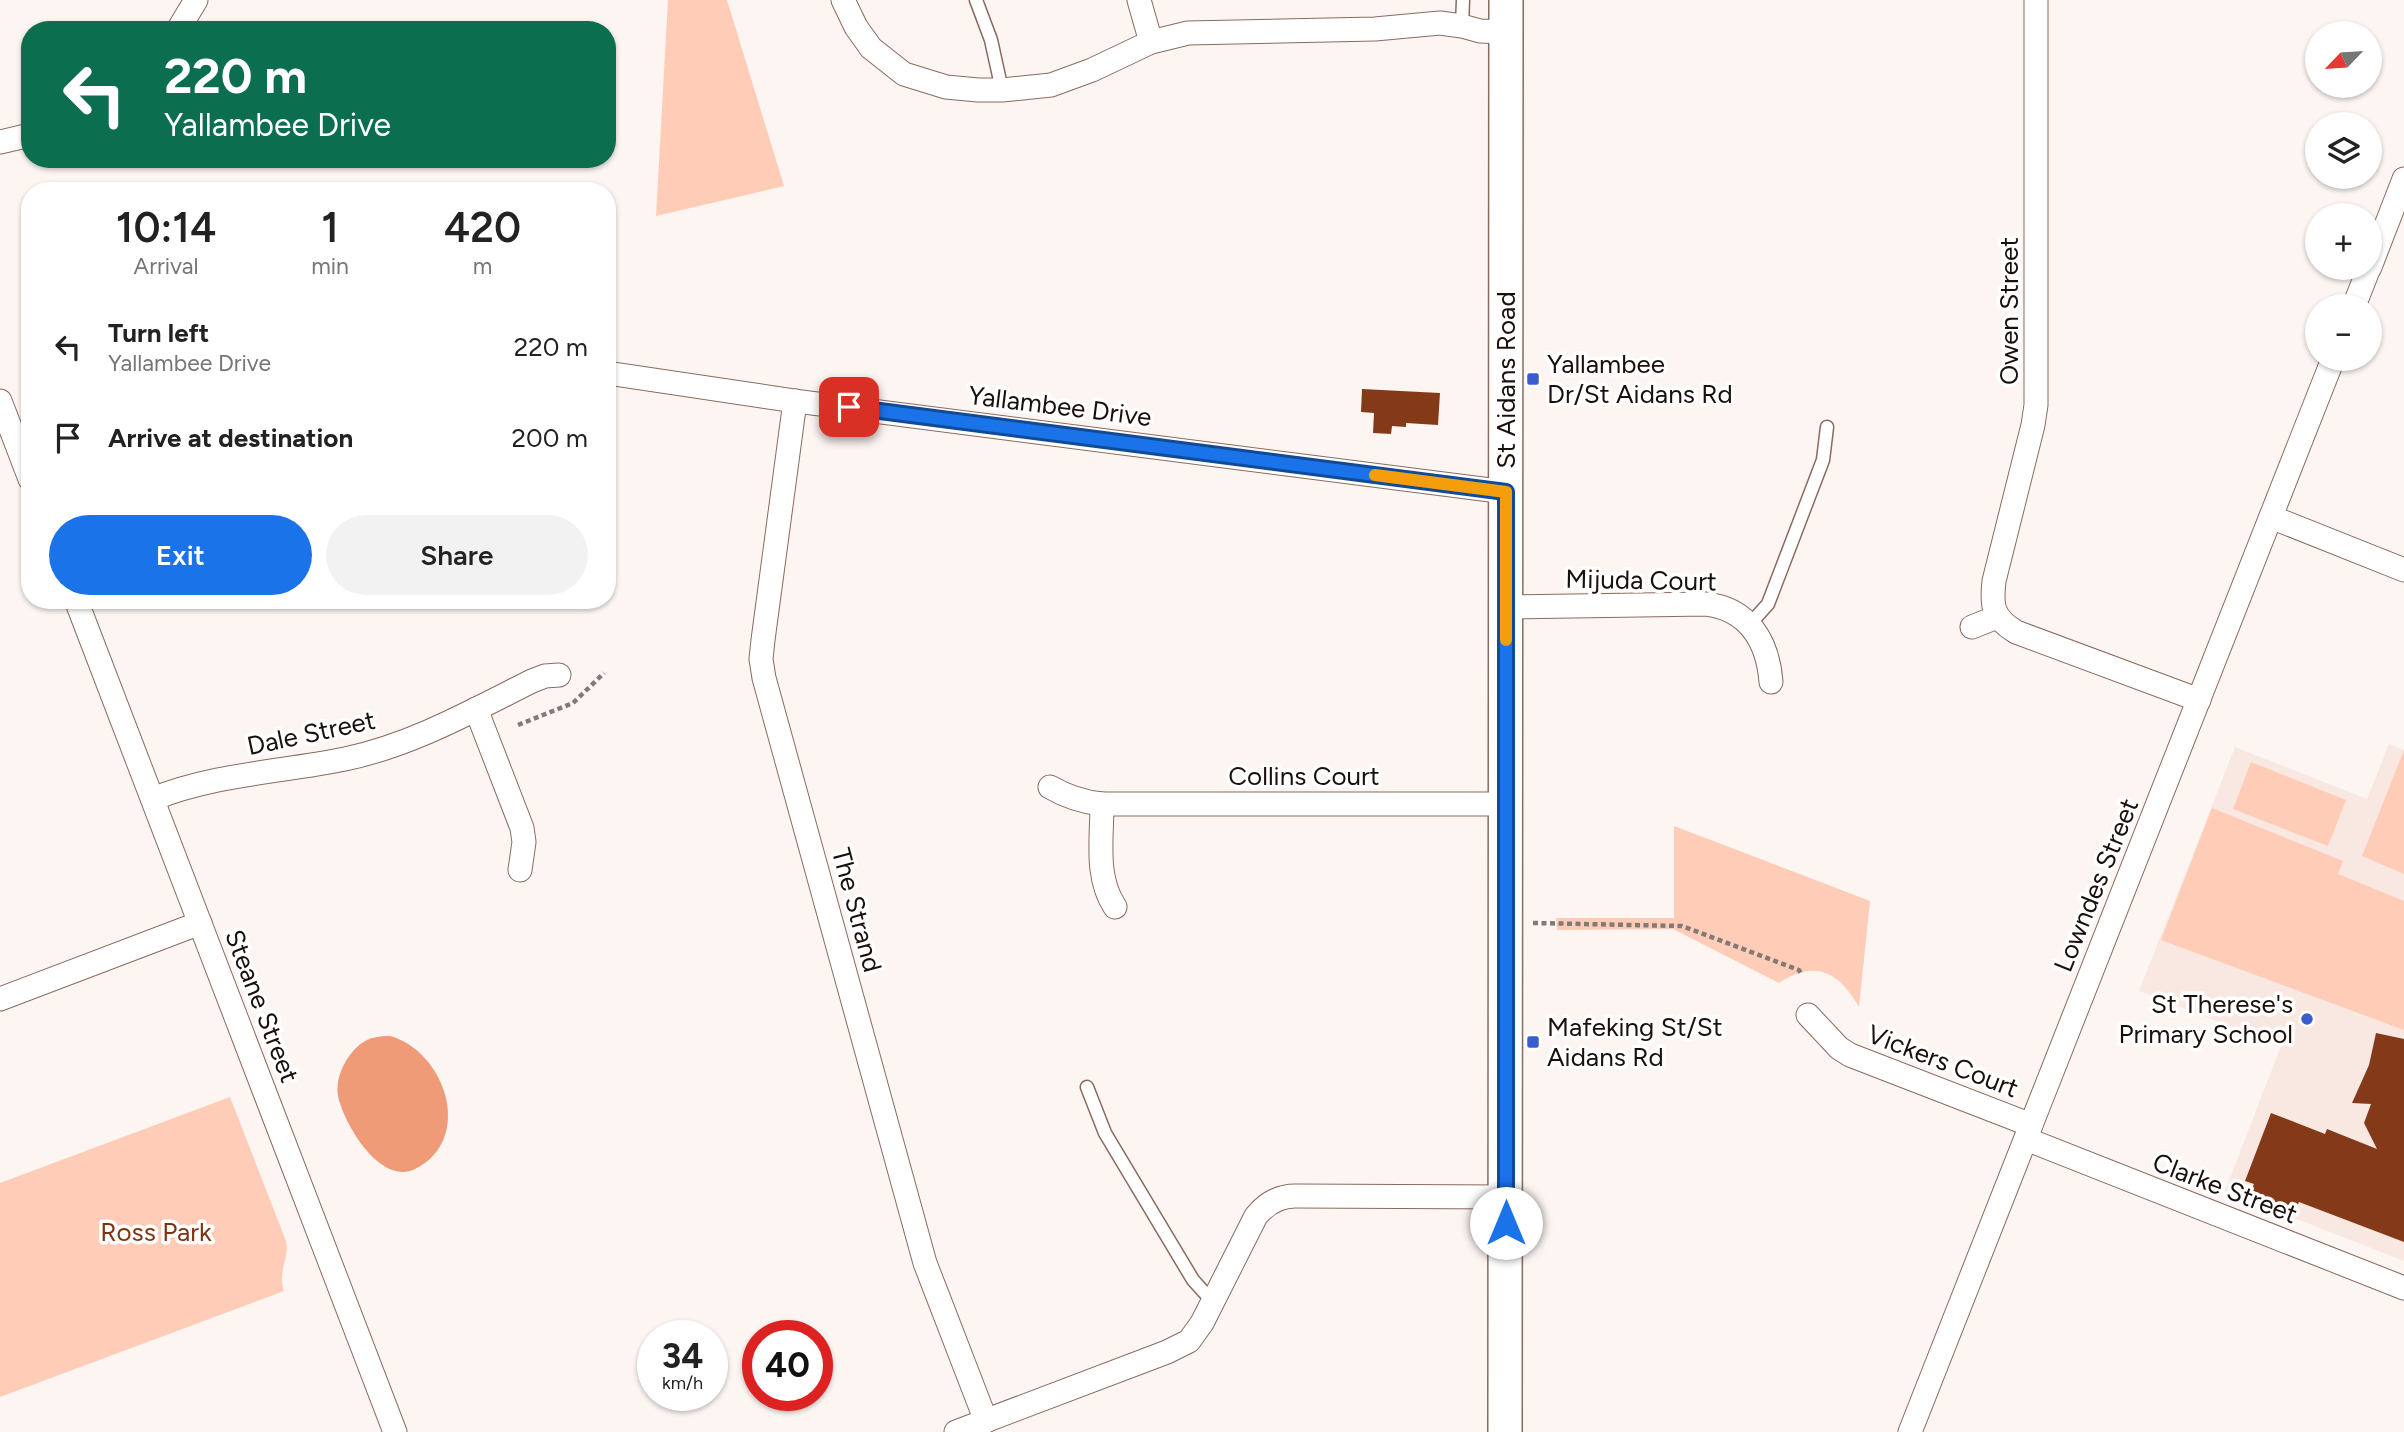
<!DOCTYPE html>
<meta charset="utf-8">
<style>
body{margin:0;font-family:Figtree,sans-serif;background:#f2f2f2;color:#222;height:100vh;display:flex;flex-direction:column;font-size:26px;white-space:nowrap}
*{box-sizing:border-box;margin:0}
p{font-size:23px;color:#767676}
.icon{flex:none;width:38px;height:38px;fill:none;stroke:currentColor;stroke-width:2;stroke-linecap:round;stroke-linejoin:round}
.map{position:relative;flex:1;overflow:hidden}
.details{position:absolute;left:21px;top:182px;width:595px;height:427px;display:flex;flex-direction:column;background:#fff;border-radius:28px;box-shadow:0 2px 5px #0004}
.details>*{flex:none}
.top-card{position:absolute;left:21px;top:21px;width:595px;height:147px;border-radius:28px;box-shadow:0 2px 5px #0004;background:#0b6e4f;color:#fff;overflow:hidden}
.needle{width:46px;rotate:245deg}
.buttons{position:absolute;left:2305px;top:21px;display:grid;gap:14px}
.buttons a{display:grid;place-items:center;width:77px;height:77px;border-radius:50%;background:#fff;box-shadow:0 2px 5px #0004;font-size:35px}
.speed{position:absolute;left:637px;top:1320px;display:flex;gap:14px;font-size:35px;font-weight:700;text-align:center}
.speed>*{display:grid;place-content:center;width:91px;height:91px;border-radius:50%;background:#fff;box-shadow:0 2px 5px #0004;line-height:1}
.speed small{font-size:18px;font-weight:400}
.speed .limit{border:10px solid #d22;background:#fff;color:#111}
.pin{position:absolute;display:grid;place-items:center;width:60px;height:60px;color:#fff;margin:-30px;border-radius:14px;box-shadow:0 4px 10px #0006}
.me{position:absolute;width:77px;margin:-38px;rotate:0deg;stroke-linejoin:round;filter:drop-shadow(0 0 5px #0008)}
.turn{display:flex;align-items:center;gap:24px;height:147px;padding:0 28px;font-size:32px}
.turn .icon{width:91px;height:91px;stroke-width:2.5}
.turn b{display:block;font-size:49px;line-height:60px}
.eta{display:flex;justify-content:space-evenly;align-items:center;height:119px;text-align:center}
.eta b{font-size:42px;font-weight:600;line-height:49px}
.primary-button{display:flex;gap:14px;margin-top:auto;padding:14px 28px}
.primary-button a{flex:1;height:80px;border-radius:42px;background:#1a73e8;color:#fff;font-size:28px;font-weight:600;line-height:80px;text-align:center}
.primary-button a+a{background:#f2f2f2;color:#222}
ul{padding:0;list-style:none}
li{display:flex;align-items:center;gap:21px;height:91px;padding:0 28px}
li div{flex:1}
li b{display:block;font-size:26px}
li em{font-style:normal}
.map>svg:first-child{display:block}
.built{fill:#f8e8e1}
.green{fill:#ffccb7}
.water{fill:#ef9b78}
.building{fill:#843a18}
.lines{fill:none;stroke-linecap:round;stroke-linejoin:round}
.lane-casing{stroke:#896b5f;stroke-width:15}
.street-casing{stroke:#896b5f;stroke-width:25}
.secondary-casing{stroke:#896b5f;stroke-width:36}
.path{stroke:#837a76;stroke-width:4.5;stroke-dasharray:5 3.5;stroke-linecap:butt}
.lane{stroke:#fff;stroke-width:12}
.street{stroke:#fff;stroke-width:23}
.secondary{stroke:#fff;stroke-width:33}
.route-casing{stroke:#114b97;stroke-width:18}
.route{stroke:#1a73e8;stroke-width:12}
.slow{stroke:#f59e0b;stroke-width:12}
.poi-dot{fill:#3b5cce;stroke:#fff;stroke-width:2.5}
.labels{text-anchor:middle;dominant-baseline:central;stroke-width:7;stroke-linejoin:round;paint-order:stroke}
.street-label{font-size:26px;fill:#1a0f0b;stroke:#fff}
.poi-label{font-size:26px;fill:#1a0f0b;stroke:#fff;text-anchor:start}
.park-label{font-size:26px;fill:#7e330e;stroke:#fff}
</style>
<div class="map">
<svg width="2404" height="1432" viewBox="0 0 2404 1432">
<rect width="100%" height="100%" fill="#fcf5f2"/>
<path class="built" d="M 2389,744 L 2404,750 L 2404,1261 L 2225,1191 L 2281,1046 L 2139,991 L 2235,747 L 2367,799 Z"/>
<g class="green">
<path d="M 668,0 L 727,0 L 784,186 L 656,216 Z"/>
<path d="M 2404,750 L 2404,874 L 2362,856 Z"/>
<path d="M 2251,762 L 2346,800 L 2328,846 L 2233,809 Z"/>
<path d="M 2212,808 L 2343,861 L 2338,874 L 2404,901 L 2404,1030 L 2161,940 Z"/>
<path d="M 1674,826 L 1870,901 L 1859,1007 C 1839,972 1815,959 1779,983 L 1673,929 L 1557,930 L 1556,918 L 1674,918 Z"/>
<path d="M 230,1097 L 286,1241 C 290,1259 277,1270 284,1291 L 0,1397 L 0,1183 Z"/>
</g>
<path class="water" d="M 390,1036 C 445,1051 475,1139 415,1169 C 380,1186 344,1124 338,1096 C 335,1079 344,1060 356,1048 C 366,1038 376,1036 390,1036 Z"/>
<g class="building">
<path d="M 1362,389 L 1440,393 L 1438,425 L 1406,423 L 1406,427 L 1392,426 L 1391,434 L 1373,433 L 1374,413 L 1361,412 Z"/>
<path d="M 2376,1033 L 2404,1039 L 2404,1242 L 2299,1202 L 2295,1211 L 2250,1193 L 2254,1184 L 2245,1181 L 2271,1113 L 2325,1134 L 2327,1129 L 2377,1149 L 2364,1123 L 2371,1104 L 2352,1103 L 2369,1065 Z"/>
</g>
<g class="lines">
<g class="lane-casing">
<g id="lane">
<path d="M 976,0 L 991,40 L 1002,90"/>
<path d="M 1462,26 L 1463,0"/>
<path d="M 1750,624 L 1768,604 L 1823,460 L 1827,427"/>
<path d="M 1087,1087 L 1105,1133 L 1193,1280 L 1213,1302"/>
</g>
</g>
<g class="street-casing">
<g id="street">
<path d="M 843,0 L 856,27 L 871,48 L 904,74 L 946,87 L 978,90 L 1002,90 L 1051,85 L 1092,70 L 1151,42 L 1188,33 L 1375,29 L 1440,23 L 1462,26 L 1480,31 L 1506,32"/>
<path d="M 1139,0 L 1151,42"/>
<path d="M 2036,0 L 2036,405 L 2033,425 L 1994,581 C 1991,607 1993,618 2016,632 L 2199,700"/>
<path d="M 178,30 L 196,0"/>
<path d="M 0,142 L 30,135"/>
<path d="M 2370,267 L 2404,179"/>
<path d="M 2354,306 L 2369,268"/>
<path d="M 607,373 L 795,401 L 1506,492"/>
<path d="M 0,401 L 30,479"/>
<path d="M 795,401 L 763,640 L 761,659 L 764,678 L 925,1263 L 986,1421"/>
<path d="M 2271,517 L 2404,570"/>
<path d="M 76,600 L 395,1432"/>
<path d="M 1506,607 L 1706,604 C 1749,609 1768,642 1771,682"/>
<path d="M 1972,627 L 1997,617"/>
<path d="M 476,709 L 522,828 L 524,842 L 520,870"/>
<path d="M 1050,787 C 1067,797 1082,802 1102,804 L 1506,804"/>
<path d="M 153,799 C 214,774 282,772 345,759 C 412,745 472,711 532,681 L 545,676 L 559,675"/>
<path d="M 1102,804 C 1102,839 1095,877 1115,907"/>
<path d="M 0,999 L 200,923"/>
<path d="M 1808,1015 L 1839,1048 L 1850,1055 L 2031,1125"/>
<path d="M 2026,1139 L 2404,1288"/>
<path d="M 956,1432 L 1167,1352 L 1189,1341 L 1202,1323 L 1256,1216 C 1266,1204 1278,1196 1295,1196 L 1506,1197"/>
<path d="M 1910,1432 L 2333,359"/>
</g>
</g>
<g class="secondary-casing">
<path id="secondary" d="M 1505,1432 L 1506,0"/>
</g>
<g class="path">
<path d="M 518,725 L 573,703 L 604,673"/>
<path d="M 1533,923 L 1682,926 L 1799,970 L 1801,974"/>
</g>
<use href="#lane" class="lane"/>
<use href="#street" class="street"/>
<use href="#secondary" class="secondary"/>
</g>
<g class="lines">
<g class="route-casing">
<path id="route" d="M 849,407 L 1506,492 L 1506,1223"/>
</g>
<use href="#route" class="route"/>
<path class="slow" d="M 1375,475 L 1506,492 L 1506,640"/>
</g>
<g class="poi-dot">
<rect x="1526" y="372" width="14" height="14" rx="3.5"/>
<circle cx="2307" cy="1019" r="7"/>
<rect x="1526" y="1035" width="14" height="14" rx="3.5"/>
</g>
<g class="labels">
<g class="street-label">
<text transform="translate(2009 311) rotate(-90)">Owen Street</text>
<text transform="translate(1506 380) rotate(-90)">St Aidans Road</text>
<text transform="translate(1060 406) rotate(7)">Yallambee Drive</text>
<text transform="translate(1641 580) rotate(1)">Mijuda Court</text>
<text transform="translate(311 733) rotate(-12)">Dale Street</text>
<text x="1304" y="776">Collins Court</text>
<text transform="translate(2096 885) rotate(-68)">Lowndes Street</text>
<text transform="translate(857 910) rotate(75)">The Strand</text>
<text transform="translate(262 1006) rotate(69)">Steane Street</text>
<text transform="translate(1943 1061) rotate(21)">Vickers Court</text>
<text transform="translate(2225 1188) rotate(21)">Clarke Street</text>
</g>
<g class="poi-label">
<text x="1547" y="364">Yallambee<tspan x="1547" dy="30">Dr/St Aidans Rd</tspan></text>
<text x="2293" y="1004" text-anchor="end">St Therese's<tspan x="2293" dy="30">Primary School</tspan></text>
<text x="1547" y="1027">Mafeking St/St<tspan x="1547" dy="30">Aidans Rd</tspan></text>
</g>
<g class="park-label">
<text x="156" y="1232">Ross Park</text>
</g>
</g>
</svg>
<div class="buttons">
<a><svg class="needle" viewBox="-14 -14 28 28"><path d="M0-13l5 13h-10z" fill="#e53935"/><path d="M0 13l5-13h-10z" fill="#767676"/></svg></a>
<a><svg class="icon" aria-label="layers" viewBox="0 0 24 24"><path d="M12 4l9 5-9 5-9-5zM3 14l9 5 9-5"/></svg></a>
<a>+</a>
<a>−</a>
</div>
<div class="speed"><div>34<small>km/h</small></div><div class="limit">40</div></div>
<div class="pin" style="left:849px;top:407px;background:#d93025"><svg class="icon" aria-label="arrive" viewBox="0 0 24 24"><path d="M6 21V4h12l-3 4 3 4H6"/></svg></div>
<svg class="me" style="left:1506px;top:1223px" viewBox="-20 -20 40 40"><circle r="19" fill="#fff"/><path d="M0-13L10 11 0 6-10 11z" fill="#1a73e8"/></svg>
<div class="top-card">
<div class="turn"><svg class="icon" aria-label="left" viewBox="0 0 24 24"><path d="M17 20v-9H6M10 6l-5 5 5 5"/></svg><div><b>220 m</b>Yallambee Drive</div></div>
</div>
<section class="details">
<div class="eta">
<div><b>10:14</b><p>Arrival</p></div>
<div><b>1</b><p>min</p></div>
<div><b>420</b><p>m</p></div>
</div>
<ul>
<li><svg class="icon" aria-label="left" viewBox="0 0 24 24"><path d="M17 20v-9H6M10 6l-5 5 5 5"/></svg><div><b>Turn left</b><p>Yallambee Drive</p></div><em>220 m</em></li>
<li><svg class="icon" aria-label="arrive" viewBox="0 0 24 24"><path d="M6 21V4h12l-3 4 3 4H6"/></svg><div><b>Arrive at destination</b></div><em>200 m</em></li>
</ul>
<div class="primary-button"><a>Exit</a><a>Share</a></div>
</section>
</div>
